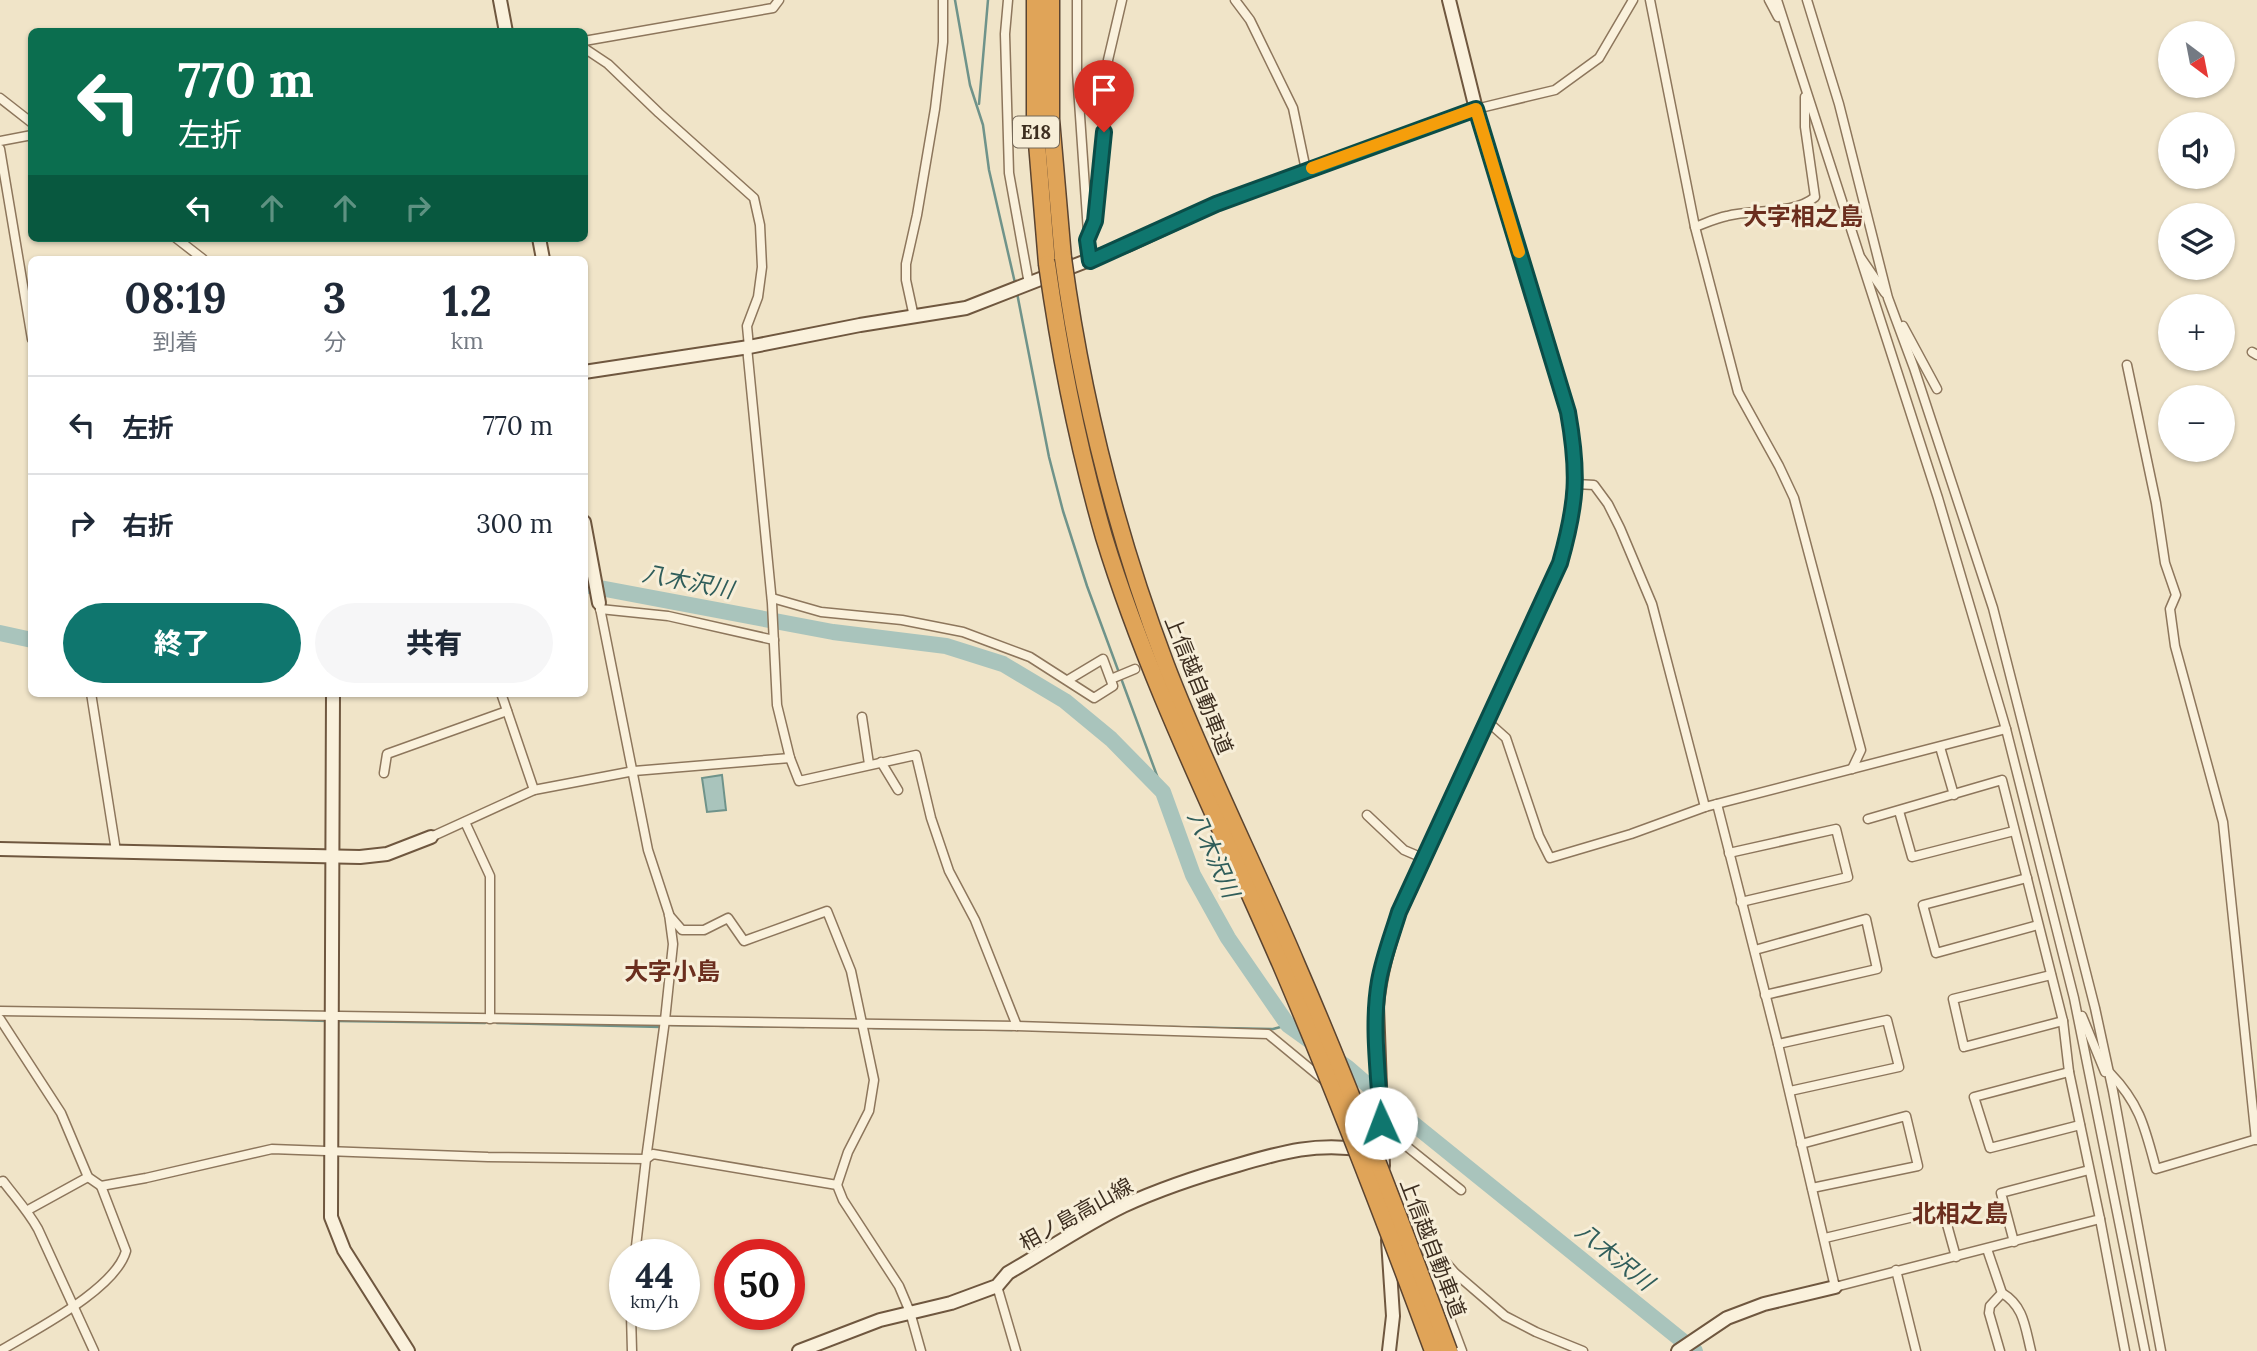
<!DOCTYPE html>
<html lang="ja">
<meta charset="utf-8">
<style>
body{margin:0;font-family:Lora,"Noto Sans JP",serif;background:#f6f6f7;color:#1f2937;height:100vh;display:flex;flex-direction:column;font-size:26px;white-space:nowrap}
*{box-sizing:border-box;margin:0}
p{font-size:23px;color:#747a83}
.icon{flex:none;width:38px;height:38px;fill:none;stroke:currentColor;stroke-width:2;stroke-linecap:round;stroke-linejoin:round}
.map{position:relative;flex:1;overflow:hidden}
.side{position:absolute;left:28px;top:256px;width:560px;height:441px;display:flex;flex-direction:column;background:#fff;border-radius:10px;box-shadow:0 2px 5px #0004}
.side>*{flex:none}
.hud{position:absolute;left:28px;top:28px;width:560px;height:214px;border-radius:10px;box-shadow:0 2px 5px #0004;background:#0b6e4f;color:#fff;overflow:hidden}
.needle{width:46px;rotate:148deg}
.controls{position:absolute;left:2158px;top:21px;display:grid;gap:14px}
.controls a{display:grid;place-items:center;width:77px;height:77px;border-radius:50%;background:#fff;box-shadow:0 2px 5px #0004;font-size:35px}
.speed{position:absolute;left:609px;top:1239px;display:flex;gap:14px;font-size:35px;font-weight:700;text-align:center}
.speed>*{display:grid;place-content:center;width:91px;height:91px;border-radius:50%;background:#fff;box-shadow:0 2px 5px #0004;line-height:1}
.speed small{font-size:18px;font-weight:400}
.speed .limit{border:10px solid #d22;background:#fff;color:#111}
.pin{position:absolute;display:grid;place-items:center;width:60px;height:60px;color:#fff;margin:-72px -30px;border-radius:50% 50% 50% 0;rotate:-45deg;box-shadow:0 0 7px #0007}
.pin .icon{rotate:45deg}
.me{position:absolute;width:77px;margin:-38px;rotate:358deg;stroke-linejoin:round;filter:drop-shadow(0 0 5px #0008)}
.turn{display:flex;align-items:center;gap:24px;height:147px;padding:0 35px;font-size:32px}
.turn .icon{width:91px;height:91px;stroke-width:2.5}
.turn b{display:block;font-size:49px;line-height:60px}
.lanes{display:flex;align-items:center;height:66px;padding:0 35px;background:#0003;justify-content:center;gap:35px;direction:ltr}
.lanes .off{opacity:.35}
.eta{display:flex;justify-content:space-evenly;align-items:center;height:119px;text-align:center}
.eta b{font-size:42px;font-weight:800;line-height:49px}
.cta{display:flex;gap:14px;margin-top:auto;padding:14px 35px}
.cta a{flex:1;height:80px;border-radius:42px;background:#0f766e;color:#fff;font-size:28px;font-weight:800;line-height:80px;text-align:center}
.cta a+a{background:#f6f6f7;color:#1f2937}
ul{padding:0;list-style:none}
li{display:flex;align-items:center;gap:21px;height:98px;padding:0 35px;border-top:2px solid #e0e1e3}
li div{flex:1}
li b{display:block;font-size:26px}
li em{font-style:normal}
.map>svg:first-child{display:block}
.water{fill:#a9c4bc;stroke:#6f938a;stroke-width:2}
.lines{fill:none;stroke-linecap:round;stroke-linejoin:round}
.stream{stroke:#6f938a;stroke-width:2.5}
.river{stroke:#a9c4bc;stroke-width:16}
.street-casing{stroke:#8d765c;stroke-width:11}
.secondary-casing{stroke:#6f573f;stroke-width:16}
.highway-casing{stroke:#5b4430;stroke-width:19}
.street{stroke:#faf1dc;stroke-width:8}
.secondary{stroke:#faf1dc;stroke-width:12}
.highway{stroke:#e0a458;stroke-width:16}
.highway-bridge-casing{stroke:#5b4430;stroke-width:19;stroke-linecap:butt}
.highway-bridge{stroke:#e0a458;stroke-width:16}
.route-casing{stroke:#0a4d48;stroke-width:18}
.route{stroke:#0f766e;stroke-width:12}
.slow{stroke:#f59e0b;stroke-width:12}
.labels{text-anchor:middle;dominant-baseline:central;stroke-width:6;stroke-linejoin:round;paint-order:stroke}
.shield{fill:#f7eed8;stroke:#756857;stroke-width:2}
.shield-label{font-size:19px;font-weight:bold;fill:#3d2e20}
.street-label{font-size:21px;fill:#3d2e20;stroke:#f7eed8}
.water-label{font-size:23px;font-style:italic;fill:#2f5d5a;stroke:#f7eed8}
.quarter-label{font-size:24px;font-weight:bold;fill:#6b2e1e;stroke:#f7eed8}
</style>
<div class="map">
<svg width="2257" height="1351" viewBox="0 0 2257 1351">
<rect width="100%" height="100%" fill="#f0e4c8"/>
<path class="water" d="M 722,775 L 726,810 L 707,812 L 702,778 Z"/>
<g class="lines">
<g class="stream">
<path d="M 955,0 L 970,85 L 983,125 L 989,170 L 1015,283"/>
<path d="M 979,104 L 988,0"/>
<path d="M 1017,293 L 1049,457 L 1063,511 L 1087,586 L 1163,792"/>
<path d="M 254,1019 L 328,1021"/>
<path d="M 338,1021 L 485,1023"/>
<path d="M 497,1023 L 661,1027"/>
<path d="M 671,1025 L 804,1027"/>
<path d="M 1170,1027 L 1273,1029 L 1288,1025"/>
<path d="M 873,1028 L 1012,1030"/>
</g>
<g class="river">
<path d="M 584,585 L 833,632 L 946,646 L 1003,664 L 1065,701 L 1111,739 L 1163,792 L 1193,875 L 1228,938 L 1288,1025 L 1348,1068 L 1400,1113 L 1695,1351"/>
<path d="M 0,633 L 32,640"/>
</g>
<g class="street-casing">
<g id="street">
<path d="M 1008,0 L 1005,34 L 1009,173 L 1029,284"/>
<path d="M 1077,0 L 1077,72 L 1090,261"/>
<path d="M 1235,0 L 1250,20 L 1293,108 L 1306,170"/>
<path d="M 1650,0 L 1695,227 L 1738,392 L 1779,466 L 1794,498 L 1861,750 L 1852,769"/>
<path d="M 1769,0 L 1778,17"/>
<path d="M 1777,0 L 1938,498 L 2006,729 L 2074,998 L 2145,1351"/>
<path d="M 1807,0 L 1839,104 L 1888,298 L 1914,368 L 1993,608 L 2095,1008 L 2113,1091 L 2161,1351"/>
<path d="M 584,41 L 773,8 L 779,0"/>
<path d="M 584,48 L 608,64 L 659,113 L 754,198 L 760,225 L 762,267 L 758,297 L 747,326 L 749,347"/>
<path d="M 0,98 L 32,123"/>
<path d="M 1476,109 L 1555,90 L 1599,58 L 1633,0"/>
<path d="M 0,141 L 32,135"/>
<path d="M 0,149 L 32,339"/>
<path d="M 1695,227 C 1706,223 1716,218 1727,216 C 1753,209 1794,215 1815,197 L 1805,127 L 1805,97"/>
<path d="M 1089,235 L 1095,221 L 1101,174 L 1108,60 L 1122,0"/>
<path d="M 176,238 L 203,259"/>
<path d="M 1861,258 L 1885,293"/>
<path d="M 914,317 L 906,280 L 906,264 L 917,215 L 935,109 L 943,42 L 943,0"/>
<path d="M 1903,326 L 1937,389"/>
<path d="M 747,347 L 772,603 L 777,705 L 790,758 L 799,781 L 916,755 L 931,818 L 949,871 L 975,920 L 1017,1026"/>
<path d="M 2252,352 L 2257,355"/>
<path d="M 2127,365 L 2156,503 L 2165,563 L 2176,595 L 2170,609 L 2175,646 L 2223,822 L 2256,1140"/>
<path d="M 1576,484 L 1594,485 L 1608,504 L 1620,528 L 1652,604 L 1705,807"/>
<path d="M 772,598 L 821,612 L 902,620 L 963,632 L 1030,657 L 1094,698 L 1113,686 L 1103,659 L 1068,680"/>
<path d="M 599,603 L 648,850 L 669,914 L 673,944 L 665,1020 L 646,1159 L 635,1255"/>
<path d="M 600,609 L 668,616 L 774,640"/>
<path d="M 1111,679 L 1135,669"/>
<path d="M 91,693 L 116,851"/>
<path d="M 501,693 L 534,790"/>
<path d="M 862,717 L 869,764"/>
<path d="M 1487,721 L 1506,738 L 1539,836 L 1550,858 L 1631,834 L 1705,807 L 2006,729"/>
<path d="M 1940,747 L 1954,795"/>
<path d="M 881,762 L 898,790"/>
<path d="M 384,773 L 387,754 L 507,711"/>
<path d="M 1717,804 L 1778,1044 L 1835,1287 L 2100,1219 L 2069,1072 L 2063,1021 L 2002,780 L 1868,819"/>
<path d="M 1899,811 L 1912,857 L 2014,831"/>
<path d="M 1367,815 L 1404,850 L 1425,859"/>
<path d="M 465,822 L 490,876 L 490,1019"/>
<path d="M 431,837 L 534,790 L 634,771 L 790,758"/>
<path d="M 1729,853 L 1836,829 L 1848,877 L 1741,902"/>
<path d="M 2027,878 L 1923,905 L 1936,953 L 2038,925"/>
<path d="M 669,915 L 682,930 L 704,930 L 728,918 L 744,941 L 827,911 L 851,971 L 874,1080 L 869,1111 L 848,1152 L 837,1185"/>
<path d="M 1755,950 L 1866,919 L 1877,969 L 1765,995"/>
<path d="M 2051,975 L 1953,999 L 1964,1047 L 2063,1021"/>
<path d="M 0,1011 L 1017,1026 L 1268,1034 L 1325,1081"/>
<path d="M 2082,1016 L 2105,1072"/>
<path d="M 0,1019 L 61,1113 L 88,1177 L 101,1186 L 146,1178 L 272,1149 L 488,1157 L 646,1159 L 653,1154 L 837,1185 L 843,1200 L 899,1286 L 910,1312 L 921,1351"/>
<path d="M 1778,1044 L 1887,1020 L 1899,1067 L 1790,1091"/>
<path d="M 2069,1072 L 1974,1097 L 1990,1148 L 2080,1125"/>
<path d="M 2110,1073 C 2140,1104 2145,1128 2156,1169 L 2257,1139"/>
<path d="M 1361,1112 L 1381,1127"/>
<path d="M 1382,1137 L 1395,1137 L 1461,1190"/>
<path d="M 1801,1144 L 1906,1116 L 1918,1166 L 1812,1188"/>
<path d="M 0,1182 L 3,1181 C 15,1197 28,1211 38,1229 L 94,1351"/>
<path d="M 28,1210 L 88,1177"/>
<path d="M 1399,1213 L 1411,1222 L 1455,1273 L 1505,1316 L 1536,1332 L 1583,1351"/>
<path d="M 2100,1219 L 2125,1351"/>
<path d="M 1825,1238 L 1943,1210 L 1956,1257"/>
<path d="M 2014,1242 L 2001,1193 L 2089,1170"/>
<path d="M 1432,1246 L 1428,1252 L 1428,1260 L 1462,1351"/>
<path d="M 1987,1249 L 2002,1293 C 2024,1306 2025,1327 2031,1351"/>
<path d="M 1896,1270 L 1916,1351"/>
<path d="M 997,1286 L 1016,1351"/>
<path d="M 631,1314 L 632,1351"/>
<path d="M 0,1351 C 34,1330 115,1290 126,1251 L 101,1186"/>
<path d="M 2000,1351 L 1989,1313 L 1990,1306 L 2002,1293"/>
</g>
</g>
<g class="secondary-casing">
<g id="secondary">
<path d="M 500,0 L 506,32"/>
<path d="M 539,238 L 543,259"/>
<path d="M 584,372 L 749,347 L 860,325 L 966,308 L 1130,244 L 1216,204 L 1476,109"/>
<path d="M 584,522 L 599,603"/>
<path d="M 333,693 L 331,1217 L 344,1250 L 408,1351"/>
<path d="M 0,849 L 360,857 L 387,854 L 431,837"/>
<path d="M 1383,1166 L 1377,1006 C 1380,973 1389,944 1399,913 L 1560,563 C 1576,505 1579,471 1568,412 L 1476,109 L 1449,0"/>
<path d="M 1388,1240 L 1393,1316 L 1389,1351"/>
<path d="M 799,1351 L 880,1320 L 951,1303 L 997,1286 L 1008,1273 C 1046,1251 1084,1225 1123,1206 C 1160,1189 1199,1176 1238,1165 C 1282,1152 1318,1142 1364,1150"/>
<path d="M 1678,1351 L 1727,1318 L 1764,1304 L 1835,1287"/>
</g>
</g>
<g class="highway-casing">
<g id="highway">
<path d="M 1035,0 L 1035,119 L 1047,264"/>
<path d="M 1051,0 L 1051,119 L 1063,258"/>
</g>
</g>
<use href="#street" class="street"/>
<use href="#secondary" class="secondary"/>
<use href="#highway" class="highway"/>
<g class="highway-bridge-casing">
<g id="highway-bridge">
<path d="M 1063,258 C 1082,398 1116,533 1166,665 C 1205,767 1255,865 1297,965 C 1352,1092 1401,1221 1449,1351"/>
<path d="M 1047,264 C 1060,356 1078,447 1104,537 C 1150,687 1222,828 1284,972 C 1337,1097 1386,1224 1433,1351"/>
</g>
</g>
<use href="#highway-bridge" class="highway-bridge"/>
</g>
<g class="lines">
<g class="route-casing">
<path id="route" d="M 1104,132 L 1095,221 L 1087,240 L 1090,261 L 1216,204 L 1476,109 L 1568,412 C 1579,474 1577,503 1560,563 L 1399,912 C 1392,935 1383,958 1379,981 C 1371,1027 1379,1076 1381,1123"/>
</g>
<use href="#route" class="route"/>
<path class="slow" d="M 1312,168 L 1476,109 L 1519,252"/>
</g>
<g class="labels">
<rect class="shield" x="1013" y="116.5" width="46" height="31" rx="5"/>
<g class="shield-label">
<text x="1036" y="132">E18</text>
</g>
<g class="street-label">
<text transform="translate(1199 685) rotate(68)">上信越自動車道</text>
<text transform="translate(1076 1214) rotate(-29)">相ノ島高山線</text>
<text transform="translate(1433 1248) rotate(69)">上信越自動車道</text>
</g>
<g class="water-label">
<text transform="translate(688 581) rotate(11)">八木沢川</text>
<text transform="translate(1214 854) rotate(66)">八木沢川</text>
<text transform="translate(1615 1256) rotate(39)">八木沢川</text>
</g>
<g class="quarter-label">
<text x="1803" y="216">大字相之島</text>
<text x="672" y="971">大字小島</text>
<text x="1960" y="1213">北相之島</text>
</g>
</g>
</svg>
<div class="controls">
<a><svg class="needle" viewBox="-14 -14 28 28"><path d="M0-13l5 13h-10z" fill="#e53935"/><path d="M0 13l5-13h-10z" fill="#747a83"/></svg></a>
<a><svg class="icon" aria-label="sound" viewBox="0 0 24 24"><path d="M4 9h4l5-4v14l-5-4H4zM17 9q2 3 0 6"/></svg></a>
<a><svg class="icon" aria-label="layers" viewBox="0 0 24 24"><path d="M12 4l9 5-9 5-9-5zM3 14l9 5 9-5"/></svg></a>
<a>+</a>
<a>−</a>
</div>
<div class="speed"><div>44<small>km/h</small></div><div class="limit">50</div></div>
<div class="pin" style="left:1104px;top:132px;background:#d93025"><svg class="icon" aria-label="arrive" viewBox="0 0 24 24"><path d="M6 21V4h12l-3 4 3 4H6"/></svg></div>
<svg class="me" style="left:1381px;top:1123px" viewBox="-20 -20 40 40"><circle r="19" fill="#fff"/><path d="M0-13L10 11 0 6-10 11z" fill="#0f766e"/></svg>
<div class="hud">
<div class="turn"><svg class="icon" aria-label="left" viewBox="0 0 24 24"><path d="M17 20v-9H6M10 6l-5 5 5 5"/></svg><div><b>770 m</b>左折</div></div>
<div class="lanes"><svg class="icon" aria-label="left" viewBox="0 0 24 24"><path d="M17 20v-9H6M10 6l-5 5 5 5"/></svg><svg class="icon off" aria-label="ahead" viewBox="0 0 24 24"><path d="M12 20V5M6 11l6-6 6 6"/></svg><svg class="icon off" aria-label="ahead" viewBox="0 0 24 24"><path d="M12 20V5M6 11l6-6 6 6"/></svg><svg class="icon off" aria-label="right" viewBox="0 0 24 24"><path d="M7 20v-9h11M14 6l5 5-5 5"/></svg></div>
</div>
<section class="side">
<div class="eta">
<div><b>08:19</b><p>到着</p></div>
<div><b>3</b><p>分</p></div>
<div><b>1.2</b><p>km</p></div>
</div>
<ul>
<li><svg class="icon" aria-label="left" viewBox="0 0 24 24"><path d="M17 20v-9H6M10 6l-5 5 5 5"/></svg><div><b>左折</b></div><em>770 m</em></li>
<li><svg class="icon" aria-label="right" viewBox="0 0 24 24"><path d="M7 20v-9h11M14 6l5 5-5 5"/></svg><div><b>右折</b></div><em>300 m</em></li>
</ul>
<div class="cta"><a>終了</a><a>共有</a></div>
</section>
</div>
